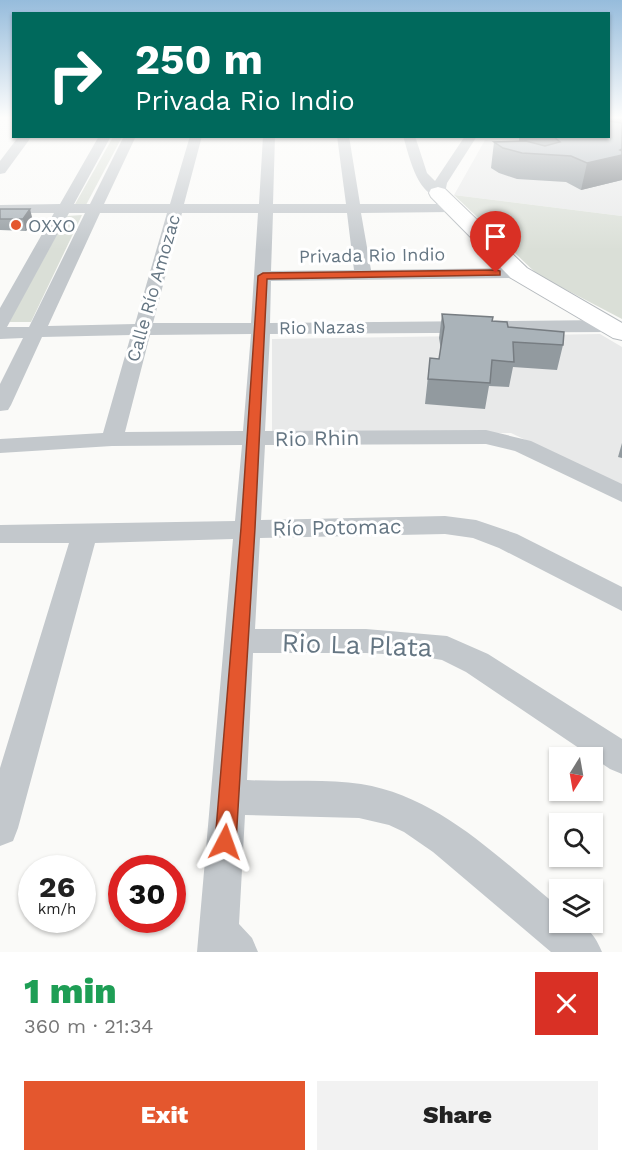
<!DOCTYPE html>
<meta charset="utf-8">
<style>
body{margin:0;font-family:"Work Sans",sans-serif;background:#f2f2f2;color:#222;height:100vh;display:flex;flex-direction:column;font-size:22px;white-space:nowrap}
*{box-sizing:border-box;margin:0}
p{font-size:20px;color:#767676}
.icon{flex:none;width:33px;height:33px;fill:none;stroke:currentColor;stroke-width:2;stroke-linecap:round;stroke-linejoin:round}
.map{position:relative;height:952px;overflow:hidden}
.drawer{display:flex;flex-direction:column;background:#fff;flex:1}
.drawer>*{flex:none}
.guide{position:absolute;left:12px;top:12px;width:598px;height:126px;border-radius:0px;box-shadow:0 2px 4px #0004;background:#00695c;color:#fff;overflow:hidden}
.needle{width:39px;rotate:191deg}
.controls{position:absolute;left:549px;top:747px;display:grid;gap:12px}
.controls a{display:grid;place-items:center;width:54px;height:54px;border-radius:0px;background:#fff;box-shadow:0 2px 4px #0004;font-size:30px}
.speed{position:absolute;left:18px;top:855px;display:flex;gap:12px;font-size:30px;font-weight:700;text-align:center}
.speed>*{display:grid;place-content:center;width:78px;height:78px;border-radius:50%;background:#fff;box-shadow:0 2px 4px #0004;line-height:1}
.speed small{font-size:15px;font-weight:400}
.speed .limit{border:9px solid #d22;background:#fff;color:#111}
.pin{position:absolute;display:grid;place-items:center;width:51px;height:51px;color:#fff;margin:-62px -26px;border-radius:50% 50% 50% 0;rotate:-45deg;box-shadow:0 0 6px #0007}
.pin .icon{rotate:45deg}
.me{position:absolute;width:66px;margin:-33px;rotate:4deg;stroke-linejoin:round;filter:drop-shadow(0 0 4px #0008)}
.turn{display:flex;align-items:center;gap:21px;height:126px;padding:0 24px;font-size:27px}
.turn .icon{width:78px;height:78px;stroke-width:2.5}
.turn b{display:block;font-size:42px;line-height:51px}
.round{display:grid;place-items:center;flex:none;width:63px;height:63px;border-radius:0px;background:#f2f2f2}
.summary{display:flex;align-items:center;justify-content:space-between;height:102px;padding:0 24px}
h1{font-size:36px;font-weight:800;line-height:45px;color:#1e9e55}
.cta{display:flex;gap:12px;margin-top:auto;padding:12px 24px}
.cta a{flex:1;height:69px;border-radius:0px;background:#e4572e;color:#fff;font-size:24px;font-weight:800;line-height:69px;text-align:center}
.cta a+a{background:#f2f2f2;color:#222}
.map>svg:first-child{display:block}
.built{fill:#e8e9e9}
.green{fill:#dadfd7}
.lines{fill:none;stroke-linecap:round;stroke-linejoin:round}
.major-casing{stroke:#b5babe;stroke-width:2}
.minor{fill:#c3c8cc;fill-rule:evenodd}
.major{fill:#fff;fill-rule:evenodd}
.wall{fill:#929a9f}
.shaded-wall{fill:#777d82}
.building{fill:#aab3b9;stroke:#777d82;stroke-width:1.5}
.route{fill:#e4572e;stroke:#94391e;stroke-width:1.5}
.poi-dot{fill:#e4572e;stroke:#fff;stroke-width:2}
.labels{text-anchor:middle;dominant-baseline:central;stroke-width:6;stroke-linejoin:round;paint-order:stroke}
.far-poi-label{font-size:18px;fill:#657683;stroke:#fff;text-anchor:start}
.far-street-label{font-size:18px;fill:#657683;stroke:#fff}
.street-label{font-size:21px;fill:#657683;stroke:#fff}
.near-street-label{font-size:26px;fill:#657683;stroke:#fff}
</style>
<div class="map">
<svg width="622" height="952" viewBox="0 0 622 952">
<rect width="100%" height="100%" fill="#fafaf8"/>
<g class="built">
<path d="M 622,139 L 622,216 L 454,195 L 485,140 L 541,142 Z"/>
<path d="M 600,334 L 622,347 L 622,486 L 511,433 L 272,432 L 272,339 Z"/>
</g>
<g class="green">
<path d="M 113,137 L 122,137 L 86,205 L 74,206 Z"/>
<path d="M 454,195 L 622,216 L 622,319 L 538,275 Z"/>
<path d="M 82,215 L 31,322 L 9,322 L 67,216 Z"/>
</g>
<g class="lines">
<g class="major-casing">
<path id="major" d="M 438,187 L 445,189 L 527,268 L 622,323 L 622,340 L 613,338 L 511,278 L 431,197 L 429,193 L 431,189 Z"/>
</g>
<g class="minor">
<path d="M 19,136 L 32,136 L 5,173 L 0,174 L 0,161 Z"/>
<path d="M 99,136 L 111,136 L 74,204 L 90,204 L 124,136 L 136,136 L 104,204 L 170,204 L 190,136 L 202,136 L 184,204 L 259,204 L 263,136 L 275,136 L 273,204 L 346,204 L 337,136 L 349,136 L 360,204 L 452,204 L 459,208 L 452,212 L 361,213 L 371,270 L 519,268 L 527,273 L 519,278 L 271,281 L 270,323 L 608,320 L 615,322 L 617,326 L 615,330 L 608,332 L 270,334 L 265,431 L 486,430 L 531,441 L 622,484 L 622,502 L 515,451 L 486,444 L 265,445 L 261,520 L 445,516 L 476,520 L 517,534 L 622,587 L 622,611 L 499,548 L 473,538 L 445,534 L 260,538 L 255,629 L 366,629 L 447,636 L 488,654 L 622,739 L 622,774 L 610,769 L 466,672 L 442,660 L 418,656 L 366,653 L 253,653 L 247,780 C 282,782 326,779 361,784 C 441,797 499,859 560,908 L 560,922 C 583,922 593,930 602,952 L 551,952 L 433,852 L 404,832 L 389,825 L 359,818 L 245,815 L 239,924 L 252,938 L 258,952 L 197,952 L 233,539 L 95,543 L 18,828 L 13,841 L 0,846 L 0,768 L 69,543 L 0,543 L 0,525 L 235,521 L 242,445 L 112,446 L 0,453 L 0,439 L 103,433 L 131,335 L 42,337 L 11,405 L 8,410 L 0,411 L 0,384 L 23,338 L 0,339 L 0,308 L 54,213 L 0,213 L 0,205 L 60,204 ZM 69,213 L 85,213 L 29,327 L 7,327 ZM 100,213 L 167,213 L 135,324 L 48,326 ZM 182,213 L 258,213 L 251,323 L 153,323 ZM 273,213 L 347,213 L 354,270 L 271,271 ZM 251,334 L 243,431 L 125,432 L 150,335 Z"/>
<path d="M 403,136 L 415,136 L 427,173 L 435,181 L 465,136 L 477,136 L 447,183 L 445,193 L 438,197 C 416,192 409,155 403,136 Z"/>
</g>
<use href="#major" class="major"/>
</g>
<g class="wall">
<path d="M 609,117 L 622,117 L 622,180 L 581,190 L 566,182 L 517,179 L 499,173 L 491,168 L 494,142 L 519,141 L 519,136 L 609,136 Z"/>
<path d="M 0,209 L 33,221 L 26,231 L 0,230 Z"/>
<path d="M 442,314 L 492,321 L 563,345 L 557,370 L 513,367 L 509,387 L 489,386 L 485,409 L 425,404 L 430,358 L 439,359 L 441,350 L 439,338 Z"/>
<path d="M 622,443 L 622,458 L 618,457 Z"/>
</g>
<g class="shaded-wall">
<path d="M 622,149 L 622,180 L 581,190 L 587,163 Z"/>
<path d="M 30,209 L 33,221 L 26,231 L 23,219 Z"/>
</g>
<g class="building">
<path d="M 609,121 L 622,123 L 622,149 L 620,150 L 622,151 L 622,155 L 587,163 L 571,156 L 522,153 L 503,148 L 494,142 L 526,141 L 545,146 L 560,142 L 553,136 L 609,136 Z"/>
<path d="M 0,209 L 30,209 L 23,219 L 0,219 Z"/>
<path d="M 442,314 L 493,317 L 492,321 L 507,322 L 508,327 L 564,332 L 563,345 L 513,342 L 514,362 L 492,360 L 490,383 L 428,379 L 430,358 L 439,359 L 444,327 Z"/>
</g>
<linearGradient id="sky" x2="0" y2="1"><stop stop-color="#96bcdc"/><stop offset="0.47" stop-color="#fdfdfc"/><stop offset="1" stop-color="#fdfdfc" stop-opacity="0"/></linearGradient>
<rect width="622" height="250" fill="url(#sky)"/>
<path class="route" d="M 496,270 L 500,271 L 500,275 L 267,279 L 255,528 L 236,842 L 233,849 L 225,852 L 218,849 L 215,842 L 241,528 L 258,276 L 263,273 Z"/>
<circle class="poi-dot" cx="16" cy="225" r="6"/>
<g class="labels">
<g class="far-poi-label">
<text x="28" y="225">OXXO</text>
</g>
<g class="far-street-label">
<text transform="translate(372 255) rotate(-1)">Privada Rio Indio</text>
<text transform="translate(153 288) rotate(-74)">Calle Río Amozac</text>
<text transform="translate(322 327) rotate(-1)">Rio Nazas</text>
</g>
<g class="street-label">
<text transform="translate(317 438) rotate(-1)">Rio Rhin</text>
<text transform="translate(337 527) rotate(-1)">Río Potomac</text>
</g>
<g class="near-street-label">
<text transform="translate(357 645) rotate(2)">Rio La Plata</text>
</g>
</g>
</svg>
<div class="controls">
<a><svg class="needle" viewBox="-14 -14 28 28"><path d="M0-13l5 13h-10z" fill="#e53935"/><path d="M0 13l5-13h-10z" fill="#767676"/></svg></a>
<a><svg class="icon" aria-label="search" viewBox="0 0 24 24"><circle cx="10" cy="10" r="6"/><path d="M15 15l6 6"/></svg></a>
<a><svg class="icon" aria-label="layers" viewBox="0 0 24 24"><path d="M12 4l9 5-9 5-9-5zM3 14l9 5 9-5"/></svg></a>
</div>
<div class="speed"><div>26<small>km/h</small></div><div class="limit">30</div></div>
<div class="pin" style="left:496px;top:273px;background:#d93025"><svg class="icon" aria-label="arrive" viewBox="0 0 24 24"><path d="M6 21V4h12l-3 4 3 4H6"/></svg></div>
<svg class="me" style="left:225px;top:842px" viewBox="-20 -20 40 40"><path d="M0-17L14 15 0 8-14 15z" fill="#e4572e" stroke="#fff" stroke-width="4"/></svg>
<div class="guide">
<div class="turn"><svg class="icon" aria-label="right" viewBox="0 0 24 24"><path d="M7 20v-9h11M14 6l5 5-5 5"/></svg><div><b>250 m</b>Privada Rio Indio</div></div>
</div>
</div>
<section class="drawer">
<div class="summary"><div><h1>1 min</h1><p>360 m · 21:34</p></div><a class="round" style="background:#d93025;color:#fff"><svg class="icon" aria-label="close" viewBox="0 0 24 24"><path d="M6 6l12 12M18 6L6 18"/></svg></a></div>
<div class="cta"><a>Exit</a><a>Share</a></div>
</section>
